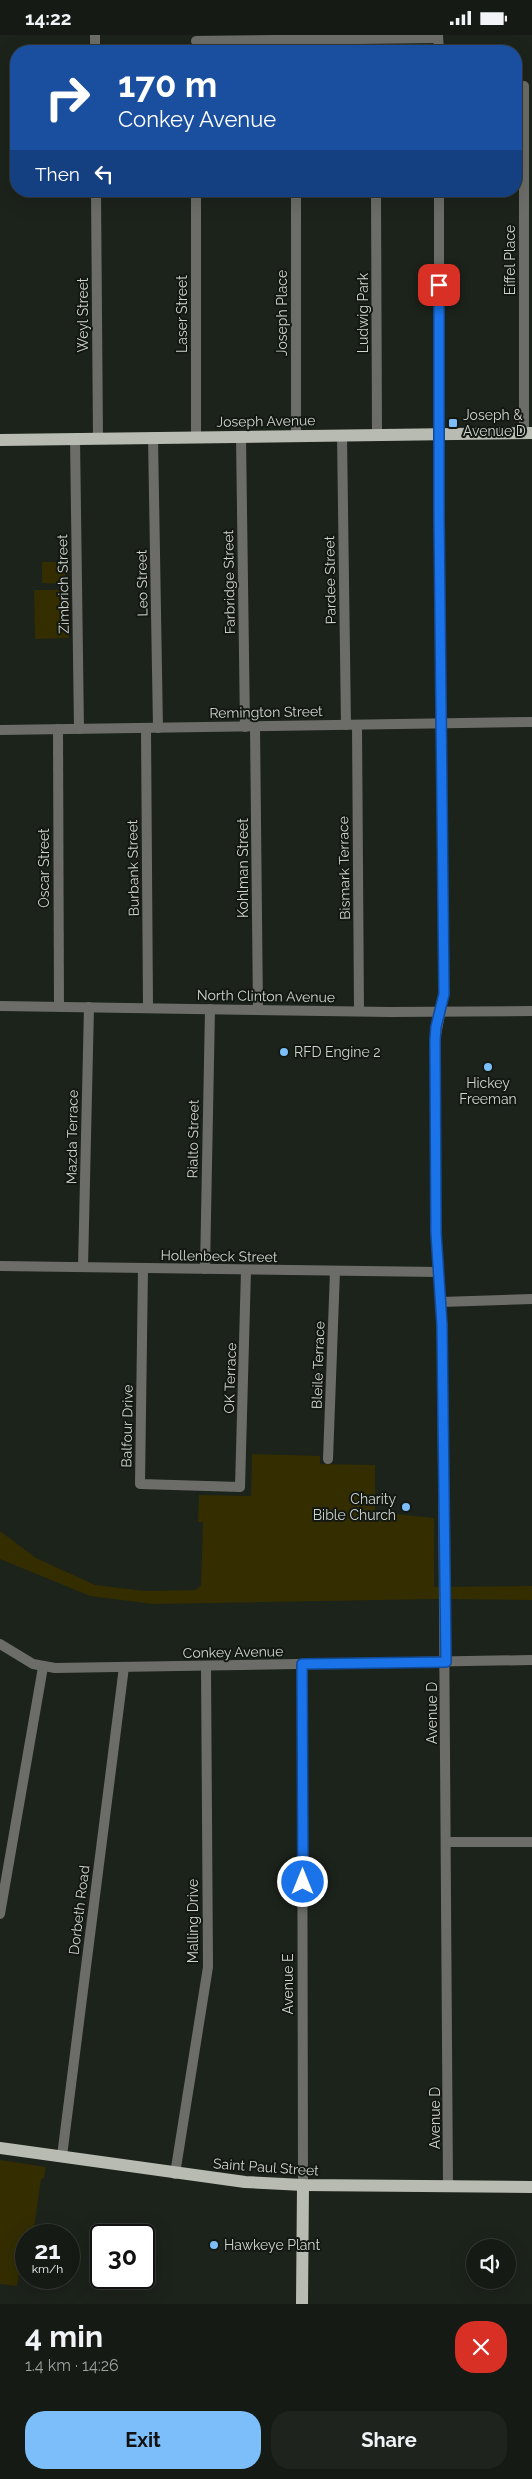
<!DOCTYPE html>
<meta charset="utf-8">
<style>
body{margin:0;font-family:Raleway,sans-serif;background:#1e231d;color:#f1f3f6;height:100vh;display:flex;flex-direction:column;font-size:19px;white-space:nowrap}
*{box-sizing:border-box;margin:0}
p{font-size:16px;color:#9da1a0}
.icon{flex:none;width:28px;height:28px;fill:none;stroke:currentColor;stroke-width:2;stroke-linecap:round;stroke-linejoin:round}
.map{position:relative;height:2269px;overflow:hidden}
.details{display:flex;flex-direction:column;background:#151a14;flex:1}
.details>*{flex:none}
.guide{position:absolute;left:10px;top:10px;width:512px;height:152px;border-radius:20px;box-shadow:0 5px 20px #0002,0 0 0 1px #343834;background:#1a4fa0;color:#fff;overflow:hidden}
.fabs{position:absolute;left:466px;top:2204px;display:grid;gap:10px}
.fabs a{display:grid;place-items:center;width:50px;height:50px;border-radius:50%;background:#151a14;box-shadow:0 5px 20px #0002,0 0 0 1px #343834;font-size:25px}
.speed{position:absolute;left:15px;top:2189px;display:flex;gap:10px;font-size:25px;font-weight:700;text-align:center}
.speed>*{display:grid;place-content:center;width:65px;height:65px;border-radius:50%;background:#151a14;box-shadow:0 5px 20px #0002,0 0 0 1px #343834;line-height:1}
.speed small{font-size:12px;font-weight:400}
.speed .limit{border:2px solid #111;border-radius:8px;background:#fff;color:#111}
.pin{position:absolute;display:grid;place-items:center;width:42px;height:42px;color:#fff;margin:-21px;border-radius:10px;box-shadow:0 2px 8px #0006}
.me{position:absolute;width:55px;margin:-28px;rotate:0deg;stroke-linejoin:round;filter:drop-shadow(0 0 4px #0008)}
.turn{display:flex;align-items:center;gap:18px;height:105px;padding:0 25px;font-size:22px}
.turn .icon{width:65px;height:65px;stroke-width:2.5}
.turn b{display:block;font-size:35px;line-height:42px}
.then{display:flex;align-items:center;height:48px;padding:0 25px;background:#0003;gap:10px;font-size:19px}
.round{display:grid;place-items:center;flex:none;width:52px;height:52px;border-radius:20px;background:#1e231d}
.head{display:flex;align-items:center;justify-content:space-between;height:85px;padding:0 25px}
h1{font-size:30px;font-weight:700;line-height:38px}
.cta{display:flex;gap:10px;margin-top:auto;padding:10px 25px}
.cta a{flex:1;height:58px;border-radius:20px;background:#7cbef9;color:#111;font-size:20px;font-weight:700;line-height:58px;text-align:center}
.cta a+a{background:#1e231d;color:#f1f3f6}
.status{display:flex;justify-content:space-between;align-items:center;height:35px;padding:0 25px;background:#151a14;direction:ltr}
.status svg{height:14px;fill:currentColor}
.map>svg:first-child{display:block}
.green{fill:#332d00}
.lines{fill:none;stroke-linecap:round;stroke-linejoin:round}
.minor{stroke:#6c6d68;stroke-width:10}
.major{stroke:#b8bbb1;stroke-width:12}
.route-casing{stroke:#114b97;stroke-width:12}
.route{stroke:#1a73e8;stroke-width:9}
.poi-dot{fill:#7cbef9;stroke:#131912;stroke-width:2}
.labels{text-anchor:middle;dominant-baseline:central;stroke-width:4;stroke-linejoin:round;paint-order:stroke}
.street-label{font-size:14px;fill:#d0d4cf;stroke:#131912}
.poi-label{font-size:14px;fill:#d0d4cf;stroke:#131912;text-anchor:start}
</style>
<div class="status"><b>14:22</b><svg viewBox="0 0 49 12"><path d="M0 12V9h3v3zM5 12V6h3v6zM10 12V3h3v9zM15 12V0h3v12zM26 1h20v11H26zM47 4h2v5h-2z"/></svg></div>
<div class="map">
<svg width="532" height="2269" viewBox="0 0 532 2269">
<rect width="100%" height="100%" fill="#1c231b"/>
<g class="green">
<path d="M 42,527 L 65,527 L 65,549 L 42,548 Z"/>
<path d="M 34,555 L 67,555 L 69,603 L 35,604 Z"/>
<path d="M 252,1419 L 320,1421 L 320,1429 L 375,1430 L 375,1477 L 434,1483 L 434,1552 L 532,1551 L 532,1565 L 434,1564 L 153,1569 L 90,1561 L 0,1524 L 0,1496 L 36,1523 L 95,1550 L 146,1556 L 196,1555 L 201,1550 L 203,1487 L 198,1487 L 199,1460 L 251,1461 Z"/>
<path d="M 0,2125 L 46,2132 L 44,2143 L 41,2144 L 34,2194 L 32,2200 L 26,2200 C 26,2218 19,2233 17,2251 L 0,2249 Z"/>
</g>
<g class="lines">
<g class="minor">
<path d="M 95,0 L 95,16"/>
<path d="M 438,0 L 439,16"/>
<path d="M 196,6 L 438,3"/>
<path d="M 524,51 L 524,398"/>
<path d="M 96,156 L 98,403"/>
<path d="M 196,156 L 196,402"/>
<path d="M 296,156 L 296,400"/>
<path d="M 376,156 L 377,399"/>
<path d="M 439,156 L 439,462 L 444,959 L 435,1005 L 436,1198 L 442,1290 L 448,2151"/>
<path d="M 342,400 L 346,690"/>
<path d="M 153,402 L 158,693"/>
<path d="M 241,402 L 245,692"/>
<path d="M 75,403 L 79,694"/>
<path d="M 357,690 L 359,976"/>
<path d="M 255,691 L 258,975"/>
<path d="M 146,693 L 148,973"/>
<path d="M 58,694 L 59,972"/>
<path d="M 0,695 L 532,687"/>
<path d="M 0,971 L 390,977 L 532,976"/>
<path d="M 0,1231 L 438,1237"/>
<path d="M 83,1232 L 89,972"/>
<path d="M 143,1233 L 140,1449 L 240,1452 L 246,1235"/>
<path d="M 205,1234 L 210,974"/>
<path d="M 441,1267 L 532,1264"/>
<path d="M 328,1424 L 335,1236"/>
<path d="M 0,1609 L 33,1629 L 55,1633 L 532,1625"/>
<path d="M 302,1629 L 303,2150"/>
<path d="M 447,1807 L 532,1807"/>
<path d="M 0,1879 L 43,1632"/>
<path d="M 62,2121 L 124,1632"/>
<path d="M 175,2139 L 208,1932 L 206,1631"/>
</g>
<g class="major">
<path d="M 0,405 L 532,398"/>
<path d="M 0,2113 L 245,2147 L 303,2150 L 532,2152"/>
<path d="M 302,2269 L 303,2150"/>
</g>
</g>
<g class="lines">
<g class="route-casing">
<path id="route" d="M 303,1847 L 302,1629 L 446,1627 L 442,1290 L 436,1198 L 435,1005 L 436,992 L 444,959 L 439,481 L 439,250"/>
</g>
<use href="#route" class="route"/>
</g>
<g class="poi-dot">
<rect x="448" y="383" width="10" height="10" rx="2.5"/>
<circle cx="284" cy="1017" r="5"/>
<circle cx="488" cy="1032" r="5"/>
<circle cx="406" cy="1472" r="5"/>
<circle cx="214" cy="2210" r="5"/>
</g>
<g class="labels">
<g class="street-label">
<text transform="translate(510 225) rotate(-90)">Eiffel Place</text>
<text transform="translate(282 278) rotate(-90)">Joseph Place</text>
<text transform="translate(363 278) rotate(-90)">Ludwig Park</text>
<text transform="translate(182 279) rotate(-90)">Laser Street</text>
<text transform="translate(83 280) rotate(-90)">Weyl Street</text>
<text transform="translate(266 386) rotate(-1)">Joseph Avenue</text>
<text transform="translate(330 545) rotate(-91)">Pardee Street</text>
<text transform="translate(229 547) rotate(-91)">Farbridge Street</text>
<text transform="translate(142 548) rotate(-91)">Leo Street</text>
<text transform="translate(63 549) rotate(-91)">Zimbrich Street</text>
<text transform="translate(266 677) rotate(-1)">Remington Street</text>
<text transform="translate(44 833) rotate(-90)">Oscar Street</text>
<text transform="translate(133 833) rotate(-91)">Burbank Street</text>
<text transform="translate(243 833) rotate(-90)">Kohlman Street</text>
<text transform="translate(344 833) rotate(-91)">Bismark Terrace</text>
<text transform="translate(266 961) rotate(1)">North Clinton Avenue</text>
<text transform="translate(72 1102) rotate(-89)">Mazda Terrace</text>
<text transform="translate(193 1104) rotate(-89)">Rialto Street</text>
<text transform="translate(219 1221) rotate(1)">Hollenbeck Street</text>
<text transform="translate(318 1330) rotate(-88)">Bleile Terrace</text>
<text transform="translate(230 1343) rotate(-88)">OK Terrace</text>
<text transform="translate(127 1391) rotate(-89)">Balfour Drive</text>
<text transform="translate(233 1617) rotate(-1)">Conkey Avenue</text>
<text transform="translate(432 1678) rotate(-90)">Avenue D</text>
<text transform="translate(79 1875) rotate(-83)">Dorbeth Road</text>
<text transform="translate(193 1886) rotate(-90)">Malling Drive</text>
<text transform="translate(288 1949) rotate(-90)">Avenue E</text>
<text transform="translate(435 2083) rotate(-90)">Avenue D</text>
<text transform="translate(266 2132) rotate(4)">Saint Paul Street</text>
</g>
<g class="poi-label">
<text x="463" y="380">Joseph &amp;<tspan x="463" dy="16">Avenue D</tspan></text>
<text x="294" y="1017">RFD Engine 2</text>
<text x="488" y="1048" text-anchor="middle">Hickey<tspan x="488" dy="16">Freeman</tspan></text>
<text x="396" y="1464" text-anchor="end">Charity<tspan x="396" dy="16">Bible Church</tspan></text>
<text x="224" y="2210">Hawkeye Plant</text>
</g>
</g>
</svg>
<div class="fabs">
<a><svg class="icon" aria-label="sound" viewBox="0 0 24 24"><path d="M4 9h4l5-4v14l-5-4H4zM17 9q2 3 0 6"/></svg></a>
</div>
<div class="speed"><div>21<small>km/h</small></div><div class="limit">30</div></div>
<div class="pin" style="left:439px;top:250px;background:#d93025"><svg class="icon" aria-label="arrive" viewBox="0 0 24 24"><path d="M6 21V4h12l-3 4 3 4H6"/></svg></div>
<svg class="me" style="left:303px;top:1847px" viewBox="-20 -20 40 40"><circle r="17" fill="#1a73e8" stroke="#fff" stroke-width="3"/><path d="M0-11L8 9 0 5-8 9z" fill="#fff"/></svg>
<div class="guide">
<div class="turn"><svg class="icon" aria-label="right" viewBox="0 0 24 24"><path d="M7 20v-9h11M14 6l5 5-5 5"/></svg><div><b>170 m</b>Conkey Avenue</div></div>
<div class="then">Then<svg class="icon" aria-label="left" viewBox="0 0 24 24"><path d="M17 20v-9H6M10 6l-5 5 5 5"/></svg></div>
</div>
</div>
<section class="details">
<div class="head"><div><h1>4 min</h1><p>1.4 km · 14:26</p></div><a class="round" style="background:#d93025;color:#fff"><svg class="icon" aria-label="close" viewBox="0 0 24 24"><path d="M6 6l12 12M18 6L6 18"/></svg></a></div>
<div class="cta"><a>Exit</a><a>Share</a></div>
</section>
